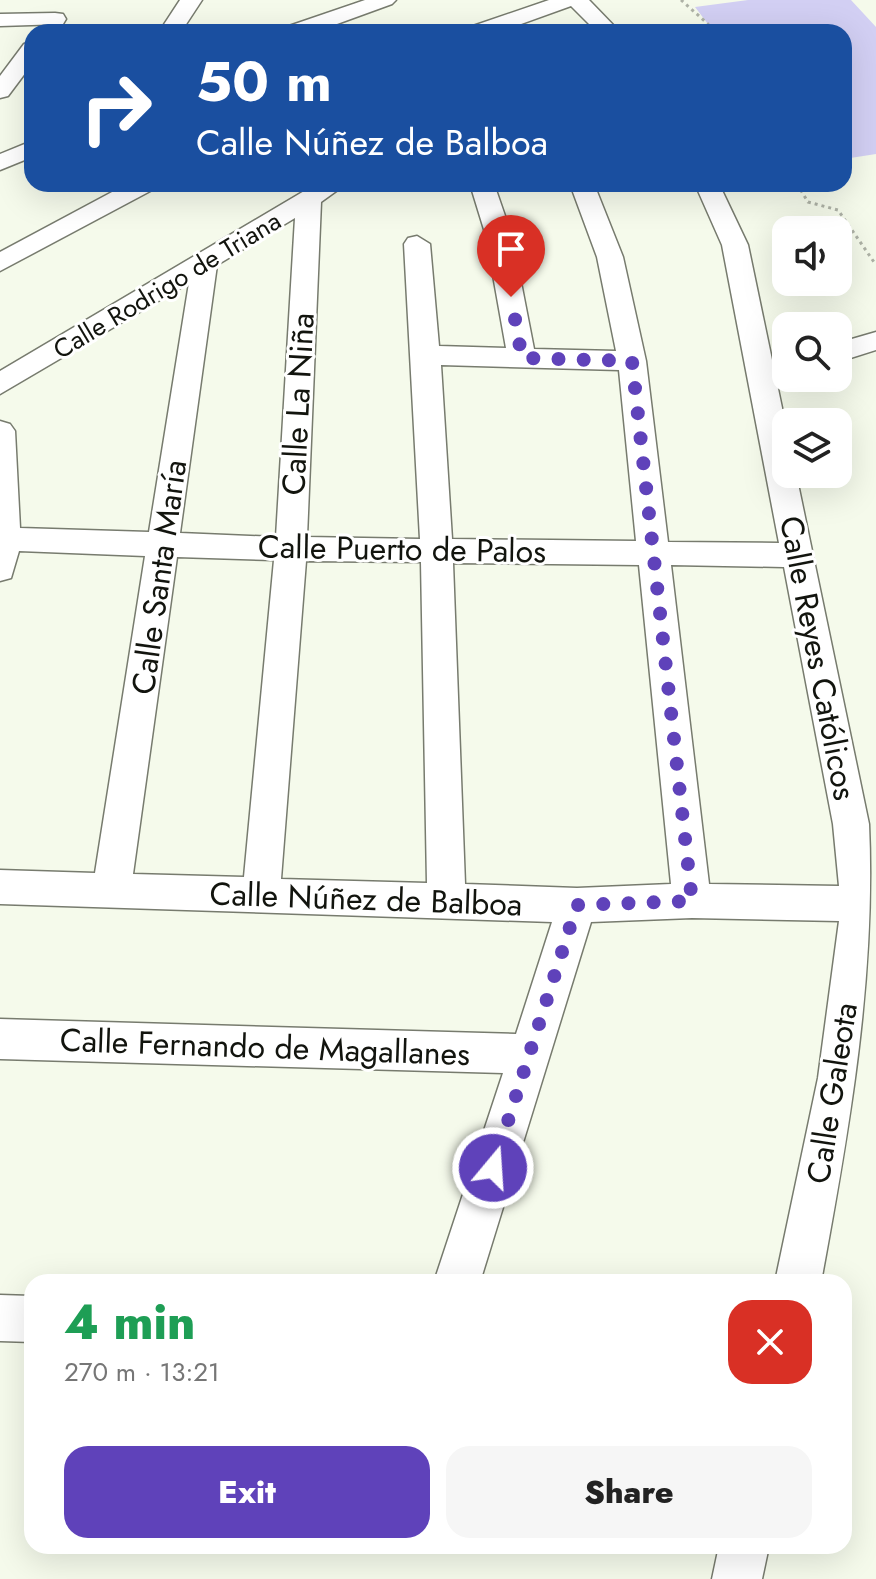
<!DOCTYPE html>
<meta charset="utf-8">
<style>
body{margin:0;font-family:Jost,sans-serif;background:#f6f6f6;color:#222;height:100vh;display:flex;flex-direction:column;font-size:30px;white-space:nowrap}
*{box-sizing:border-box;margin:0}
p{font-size:26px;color:#767676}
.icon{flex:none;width:44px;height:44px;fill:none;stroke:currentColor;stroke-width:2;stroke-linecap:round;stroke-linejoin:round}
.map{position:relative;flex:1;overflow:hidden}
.panel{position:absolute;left:24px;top:1274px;width:828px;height:280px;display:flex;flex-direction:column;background:#fff;border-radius:24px;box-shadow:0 8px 32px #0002}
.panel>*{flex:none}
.hud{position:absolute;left:24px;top:24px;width:828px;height:168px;border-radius:24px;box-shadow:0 8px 32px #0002;background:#1a4fa0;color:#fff;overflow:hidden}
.tools{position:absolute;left:772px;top:216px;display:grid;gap:16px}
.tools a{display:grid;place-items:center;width:80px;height:80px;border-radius:16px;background:#fff;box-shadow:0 8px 32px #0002;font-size:40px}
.pin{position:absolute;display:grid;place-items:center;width:68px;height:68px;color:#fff;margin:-82px -34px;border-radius:50% 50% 50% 0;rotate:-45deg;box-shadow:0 0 8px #0007}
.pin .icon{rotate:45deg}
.me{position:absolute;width:88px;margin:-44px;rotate:18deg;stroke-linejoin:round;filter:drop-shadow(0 0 6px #0008)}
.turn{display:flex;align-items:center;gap:28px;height:168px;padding:0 40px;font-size:36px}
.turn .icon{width:104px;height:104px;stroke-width:2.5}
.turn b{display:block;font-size:56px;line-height:68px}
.round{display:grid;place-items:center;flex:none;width:84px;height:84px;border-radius:24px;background:#f6f6f6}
.headline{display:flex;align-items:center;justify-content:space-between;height:136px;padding:0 40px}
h1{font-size:48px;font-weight:800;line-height:60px;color:#1e9e55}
.cta{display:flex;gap:16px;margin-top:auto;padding:16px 40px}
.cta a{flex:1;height:92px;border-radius:24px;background:#5f42ba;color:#fff;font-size:32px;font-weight:800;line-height:92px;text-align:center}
.cta a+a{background:#f6f6f6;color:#222}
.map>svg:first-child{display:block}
.green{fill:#d2cff3}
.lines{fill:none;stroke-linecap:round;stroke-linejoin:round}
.minor-casing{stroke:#777b6e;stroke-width:3}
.path{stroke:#aeb2a6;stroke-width:3;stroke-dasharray:3 4;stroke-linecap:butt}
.minor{fill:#fff;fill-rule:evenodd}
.route{stroke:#5f42ba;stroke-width:14;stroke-dasharray:0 25.2}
.labels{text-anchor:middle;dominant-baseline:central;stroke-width:6;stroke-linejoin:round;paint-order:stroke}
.far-street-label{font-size:26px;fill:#12140e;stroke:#fff}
.street-label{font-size:32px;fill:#12140e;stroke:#fff}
</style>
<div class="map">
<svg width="876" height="1579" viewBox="0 0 876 1579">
<rect width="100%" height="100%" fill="#f5faeb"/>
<path class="green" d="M 748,0 L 851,0 L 876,27 L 876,154 L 844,159 L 844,32 L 714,32 L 695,7 Z"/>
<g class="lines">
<g class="minor-casing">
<g id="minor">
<path d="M 180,0 L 202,0 L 181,32 L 159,32 Z"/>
<path d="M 365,0 L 396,0 L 392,4 L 315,32 L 283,32 L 286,27 Z"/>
<path d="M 549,0 L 589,0 L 620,32 L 597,32 L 571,6 L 499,32 L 467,32 L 470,27 Z"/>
<path d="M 55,13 L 63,14 L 66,19 L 63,24 L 0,26 L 0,14 Z"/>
<path d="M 32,42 L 32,64 L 8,96 L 0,98 L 0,76 L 24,44 Z"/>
<path d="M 32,141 L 32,157 L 0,170 L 0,154 Z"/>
<path d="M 127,184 L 157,184 L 154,189 L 0,271 L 0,252 Z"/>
<path d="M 316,184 L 346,184 L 321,202 L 307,537 L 420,539 L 404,244 L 408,238 L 417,236 L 430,244 L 439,346 L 506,348 L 486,236 L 470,184 L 494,184 L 512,236 L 534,349 L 616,351 L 597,257 L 570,184 L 594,184 L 623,257 L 646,361 L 668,542 L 779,543 L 722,245 L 695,184 L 719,184 L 748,245 L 786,427 L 786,474 L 796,474 L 869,824 C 876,978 849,1131 821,1282 L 775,1282 L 818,1078 L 839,921 L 692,918 L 591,922 L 480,1282 L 434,1282 L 503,1073 L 0,1059 L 0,1019 L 516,1034 L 552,922 L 0,904 L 0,870 L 95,873 L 145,556 L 19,551 L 11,578 L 0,581 L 0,421 L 10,424 L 15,431 L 20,528 L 149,532 L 189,283 L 0,394 L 0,371 ZM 295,218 L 276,537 L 180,533 L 217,265 ZM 441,365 L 619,370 L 636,541 L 452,539 ZM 177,557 L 274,560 L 244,877 L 133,874 ZM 306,561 L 421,562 L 427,883 L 281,879 ZM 453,563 L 639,565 L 671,884 L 577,888 L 465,884 ZM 671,565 L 784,567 L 833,824 L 839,886 L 709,884 Z"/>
<path d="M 876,332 L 876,350 L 838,362 L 838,343 Z"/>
<path d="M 0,1295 L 32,1296 L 32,1342 L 0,1341 Z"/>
<path d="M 719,1546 L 769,1546 L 762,1579 L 712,1579 Z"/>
</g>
</g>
<g class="path">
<path d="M 681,0 L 708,24 L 710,32"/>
<path d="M 797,184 L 808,202 L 838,210 L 876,265"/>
</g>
<use href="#minor" class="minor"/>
</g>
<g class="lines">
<path class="route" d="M 493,1168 L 577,905 L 692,901 L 632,361 L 522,358 L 511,297"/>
</g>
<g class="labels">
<g class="far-street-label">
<text transform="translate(167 285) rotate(-31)">Calle Rodrigo de Triana</text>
</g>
<g class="street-label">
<text transform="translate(298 404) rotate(-87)">Calle La Niña</text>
<text transform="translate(402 549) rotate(1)">Calle Puerto de Palos</text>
<text transform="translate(159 577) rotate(-82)">Calle Santa María</text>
<text transform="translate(818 658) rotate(79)">Calle Reyes Católicos</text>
<text transform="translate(366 899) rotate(2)">Calle Núñez de Balboa</text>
<text transform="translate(265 1047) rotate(2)">Calle Fernando de Magallanes</text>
<text transform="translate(832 1093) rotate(-81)">Calle Galeota</text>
</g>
</g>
</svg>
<div class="tools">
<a><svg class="icon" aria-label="sound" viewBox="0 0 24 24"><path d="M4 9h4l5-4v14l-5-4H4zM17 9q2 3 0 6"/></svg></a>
<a><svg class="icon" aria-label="search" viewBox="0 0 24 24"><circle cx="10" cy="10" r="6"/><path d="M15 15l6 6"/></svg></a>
<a><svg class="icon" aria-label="layers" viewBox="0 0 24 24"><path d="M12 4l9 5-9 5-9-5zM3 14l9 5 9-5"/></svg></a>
</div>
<div class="pin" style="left:511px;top:297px;background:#d93025"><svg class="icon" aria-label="arrive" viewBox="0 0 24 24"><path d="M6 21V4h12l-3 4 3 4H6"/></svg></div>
<svg class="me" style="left:493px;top:1168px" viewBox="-20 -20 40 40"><circle r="17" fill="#5f42ba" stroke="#fff" stroke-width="3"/><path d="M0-11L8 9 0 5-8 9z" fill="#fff"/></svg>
<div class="hud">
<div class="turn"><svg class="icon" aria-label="right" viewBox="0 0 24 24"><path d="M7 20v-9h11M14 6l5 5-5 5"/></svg><div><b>50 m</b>Calle Núñez de Balboa</div></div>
</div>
<section class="panel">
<div class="headline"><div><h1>4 min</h1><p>270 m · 13:21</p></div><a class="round" style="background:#d93025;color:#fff"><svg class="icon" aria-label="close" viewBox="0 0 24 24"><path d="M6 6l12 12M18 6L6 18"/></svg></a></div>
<div class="cta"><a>Exit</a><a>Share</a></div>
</section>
</div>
